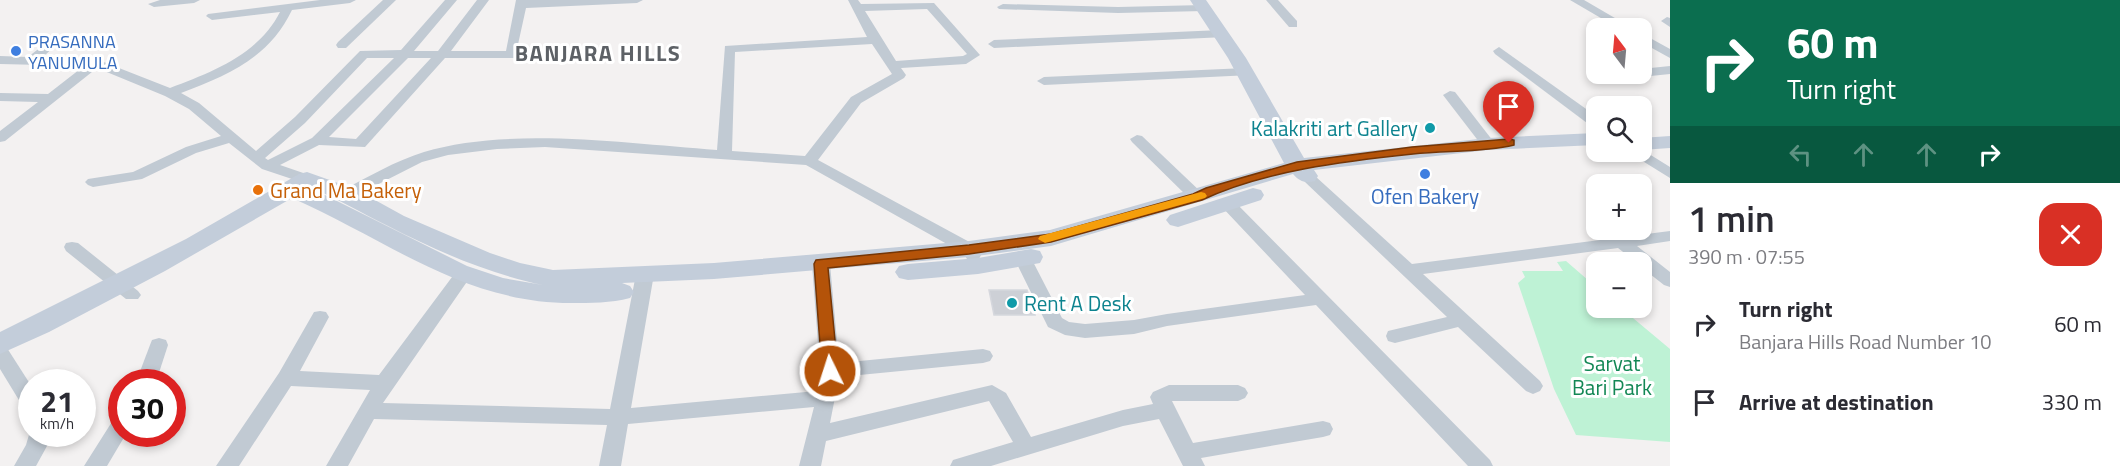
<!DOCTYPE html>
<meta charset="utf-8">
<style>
body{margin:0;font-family:"Titillium Web",sans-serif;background:#f7f7f7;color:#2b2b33;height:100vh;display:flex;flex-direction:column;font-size:22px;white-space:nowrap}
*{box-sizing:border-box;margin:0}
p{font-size:20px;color:#7c7c81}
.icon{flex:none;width:33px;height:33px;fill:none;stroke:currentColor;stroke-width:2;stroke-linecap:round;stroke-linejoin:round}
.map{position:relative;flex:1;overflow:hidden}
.drawer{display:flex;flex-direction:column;background:#fff;width:450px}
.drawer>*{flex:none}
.guide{background:#0b6e4f;color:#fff;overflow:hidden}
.needle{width:39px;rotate:344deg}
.tools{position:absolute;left:1586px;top:18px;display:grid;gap:12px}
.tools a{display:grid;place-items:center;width:66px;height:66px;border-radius:12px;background:#fff;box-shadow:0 3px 9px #0003;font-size:30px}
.speed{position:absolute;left:18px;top:369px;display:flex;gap:12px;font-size:30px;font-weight:700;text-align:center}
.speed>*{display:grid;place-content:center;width:78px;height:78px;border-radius:50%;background:#fff;box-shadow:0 3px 9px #0003;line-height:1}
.speed small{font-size:15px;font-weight:400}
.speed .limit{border:9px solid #d22;background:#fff;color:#111}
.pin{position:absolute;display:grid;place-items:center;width:51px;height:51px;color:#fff;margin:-62px -26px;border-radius:50% 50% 50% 0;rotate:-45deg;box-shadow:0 0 6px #0007}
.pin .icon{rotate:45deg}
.me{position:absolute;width:66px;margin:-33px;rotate:356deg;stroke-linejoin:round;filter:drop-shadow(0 0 4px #0008)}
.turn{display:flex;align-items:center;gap:21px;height:126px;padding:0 18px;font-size:27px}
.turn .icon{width:78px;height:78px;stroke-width:2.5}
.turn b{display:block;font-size:42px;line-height:51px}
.lanes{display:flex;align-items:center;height:57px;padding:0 18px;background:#0003;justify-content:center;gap:30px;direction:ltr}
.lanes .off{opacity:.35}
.round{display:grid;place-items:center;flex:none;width:63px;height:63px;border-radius:18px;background:#f7f7f7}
.overview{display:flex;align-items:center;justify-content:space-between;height:102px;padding:0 18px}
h1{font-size:36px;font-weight:600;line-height:45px}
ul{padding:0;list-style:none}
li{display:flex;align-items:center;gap:18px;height:78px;padding:0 18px}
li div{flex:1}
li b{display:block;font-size:22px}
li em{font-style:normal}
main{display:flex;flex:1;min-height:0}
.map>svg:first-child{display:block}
.green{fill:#bef2d5}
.building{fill:#cdd0d6;stroke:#d5d7dd;stroke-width:1.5}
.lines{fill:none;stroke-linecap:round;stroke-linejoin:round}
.street{fill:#c1cad3;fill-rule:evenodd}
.secondary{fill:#c3cdda;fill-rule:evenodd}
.route{fill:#b45309;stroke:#753606;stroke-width:1.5}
.slow{fill:#f59e0b}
.shop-dot{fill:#3f7fe0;stroke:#fff;stroke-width:2}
.culture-dot{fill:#0f9aa8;stroke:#fff;stroke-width:2}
.food-dot{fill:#e8710a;stroke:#fff;stroke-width:2}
.labels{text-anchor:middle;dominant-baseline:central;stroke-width:6;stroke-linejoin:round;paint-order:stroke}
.far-shop-label{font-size:18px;fill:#366cbe;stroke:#fff;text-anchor:start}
.culture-label{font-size:21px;fill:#0d838f;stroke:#fff;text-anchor:end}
.food-label{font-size:21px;fill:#c56008;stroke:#fff;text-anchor:start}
.shop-label{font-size:21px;fill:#366cbe;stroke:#fff}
.park-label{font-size:21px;fill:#128754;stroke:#fff}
.far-district-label{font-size:22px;font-weight:bold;letter-spacing:1.5px;fill:#5d6166;stroke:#fff}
</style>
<main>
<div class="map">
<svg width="1670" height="466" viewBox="0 0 1670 466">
<rect width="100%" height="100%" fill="#f3f1f1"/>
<path class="green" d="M 1566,261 L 1596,287 L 1596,308 L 1621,308 L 1670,349 L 1670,442 L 1576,435 L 1554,389 L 1518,283 L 1525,277 L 1522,271 L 1563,271 L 1557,262 Z"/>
<path class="building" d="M 989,290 L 1027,290 L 1035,315 L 994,315 Z"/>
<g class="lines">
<g class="street">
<path d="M 160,0 L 200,0 L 194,3 L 154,7 L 148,4 Z"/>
<path d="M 320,0 L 356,0 L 350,3 L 292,10 C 269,58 228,75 181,93 L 199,103 L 256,151 L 295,117 L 360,51 L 401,50 L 445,0 L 457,0 L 414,51 L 438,51 L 477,0 L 489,0 L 451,51 L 506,51 L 516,0 L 643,0 L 637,3 L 526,8 L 515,58 L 445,58 L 365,147 L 319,145 L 280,165 L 312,176 L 315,179 L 307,184 L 262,169 L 229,143 L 196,153 L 142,179 L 93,187 L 88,185 L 85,182 L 88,179 L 133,172 L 186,147 L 221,136 L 189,109 L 165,96 L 97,68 L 5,141 L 0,142 L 0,131 L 38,102 L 0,101 L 0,93 L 48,94 L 84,66 L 0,64 L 0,56 L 28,57 L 55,36 L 61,40 L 42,58 L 96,59 L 170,88 C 212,72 258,55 280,12 L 212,20 L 206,16 L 208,14 ZM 367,58 L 394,58 L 312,138 L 268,160 L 265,158 L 305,123 ZM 408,58 L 431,58 L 356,139 L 329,137 Z"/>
<path d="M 383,0 L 396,0 L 346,48 L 338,48 L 336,45 L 338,42 Z"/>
<path d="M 848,0 L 858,0 L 861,4 L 934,3 L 980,55 L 966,64 L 901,68 L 906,75 L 904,78 L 861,103 L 818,160 L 975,245 L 981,255 L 979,259 L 967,259 L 963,253 L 806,165 L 545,147 L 497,149 L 448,155 L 422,162 L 353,197 L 347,199 L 339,194 L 341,191 C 368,177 395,161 424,152 C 509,126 629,144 717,150 L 725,46 L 867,37 ZM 927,9 L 967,54 L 963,56 L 896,61 L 865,11 ZM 872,44 L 892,74 L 851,97 L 805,156 L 732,151 L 735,52 Z"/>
<path d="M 1266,0 L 1278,0 L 1297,21 L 1297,27 L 1289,27 Z"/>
<path d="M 1570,0 L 1584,0 L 1632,28 L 1618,28 Z"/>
<path d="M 1003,4 L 1118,7 L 1204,5 L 1210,8 L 1204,11 L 1118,13 L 999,9 L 997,7 Z"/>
<path d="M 1667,17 L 1670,18 L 1670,27 L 1661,21 Z"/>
<path d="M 1221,30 L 1227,34 L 1225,37 L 994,48 L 988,44 L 994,40 Z"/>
<path d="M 1641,33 L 1670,49 L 1670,58 L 1641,42 Z"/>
<path d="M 1499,47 L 1596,116 L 1596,127 L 1591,126 L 1495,54 L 1493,51 Z"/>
<path d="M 1670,66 L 1670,74 L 1641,77 L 1635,74 L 1641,74 L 1641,69 Z"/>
<path d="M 1246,68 L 1251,69 L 1252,72 L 1251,75 L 1044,85 L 1037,81 L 1044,77 Z"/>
<path d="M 1450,91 L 1455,92 L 1493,141 L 1495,144 L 1493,147 L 1483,147 L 1443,95 Z"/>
<path d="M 1137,135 L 1142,136 L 1203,194 L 1205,197 L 1203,200 L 1191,200 L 1132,142 L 1130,139 Z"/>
<path d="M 1641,149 L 1670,167 L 1670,178 L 1628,152 L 1641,152 Z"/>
<path d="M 1310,174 L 1315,176 L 1412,264 L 1670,231 L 1670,241 L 1637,246 L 1670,272 L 1670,287 L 1664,285 L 1641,267 L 1641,262 L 1636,262 L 1618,248 L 1423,274 L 1540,381 L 1543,386 L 1540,391 L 1533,394 L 1526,391 L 1458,327 L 1395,343 L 1388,341 L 1386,336 L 1388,331 L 1447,317 L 1305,182 L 1302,179 Z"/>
<path d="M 1227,198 L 1233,200 L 1490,460 L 1493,466 L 1468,466 L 1316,305 L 1167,326 L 1134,334 L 1085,338 L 1065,335 L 1048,327 L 1014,258 L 1017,254 L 1029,254 L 1062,318 L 1069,322 L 1085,324 L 1134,320 L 1167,314 L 1305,295 L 1221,206 L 1219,203 L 1221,200 Z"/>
<path d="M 72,242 L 78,243 L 138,291 L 141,295 L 138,299 L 126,299 L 66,251 L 64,247 L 66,243 Z"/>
<path d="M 821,258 L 827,260 L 830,264 L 839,363 L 983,349 L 990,351 L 993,356 L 990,361 L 983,363 L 839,377 L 830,423 L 992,385 L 1006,393 L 1031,437 L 1123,410 L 1153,404 L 1150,397 L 1153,392 L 1169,385 L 1238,385 L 1245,388 L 1248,393 L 1245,398 L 1238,401 L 1172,401 L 1193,443 L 1323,421 L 1330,423 L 1333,429 L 1330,435 L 1323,437 L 1201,458 L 1205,466 L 1183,466 L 1159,419 L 1123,426 L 991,466 L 950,466 L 953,460 L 1013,442 L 989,401 L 826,441 L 821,466 L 799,466 L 814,407 L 628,424 L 621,466 L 599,466 L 607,425 L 374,419 L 348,466 L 326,466 L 370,390 L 291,386 L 239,466 L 216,466 L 279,373 L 314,312 L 320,311 L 326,312 L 329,317 L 300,371 L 379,375 L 458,269 L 470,269 L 473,273 L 383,403 L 610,409 L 636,274 L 639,270 L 651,270 L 654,274 L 631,408 L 817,391 L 820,371 L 812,264 L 815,260 Z"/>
<path d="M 159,338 L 166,340 L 168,345 L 156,382 L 136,382 L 150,345 L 152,340 Z"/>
<path d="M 0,346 L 7,348 L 32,387 L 32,412 L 25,410 L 0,369 Z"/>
<path d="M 122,415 L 122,434 L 126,434 L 107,466 L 84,466 L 115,417 Z"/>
<path d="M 31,428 L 32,434 L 48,434 L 47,446 L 36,466 L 14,466 L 26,445 Z"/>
</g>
<g class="secondary">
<path d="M 1190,0 L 1206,0 L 1246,58 L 1304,158 L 1488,138 L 1596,133 L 1596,145 L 1488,150 L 1314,170 L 1318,176 L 1315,181 C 1305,183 1300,182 1293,174 L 1051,246 L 969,257 L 714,279 L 622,283 L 630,286 L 634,292 L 630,298 C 611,303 590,303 571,303 C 463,303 386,239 292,198 L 165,271 L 49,332 L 0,354 L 0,332 L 186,239 L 299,174 L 307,172 L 355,189 L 404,216 L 490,253 L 520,263 L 553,270 L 714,263 L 969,241 L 1050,230 L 1284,163 L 1228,58 ZM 309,187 C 337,198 361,213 388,226 C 437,251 489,274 543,285 L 503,278 L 467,266 Z"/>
<path d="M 1670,136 L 1670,148 L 1641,150 L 1641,138 Z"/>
<path d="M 1253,188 L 1261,190 L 1264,195 L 1261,200 L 1178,227 L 1170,225 L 1166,220 L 1170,215 Z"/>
<path d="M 1031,249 L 1040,251 L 1043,257 L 1040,263 L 978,274 L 908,280 L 899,278 L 895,272 L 899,266 L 908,264 L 978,258 Z"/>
</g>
</g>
<path class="route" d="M 1509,139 L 1514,140 L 1514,145 C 1481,153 1445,150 1413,154 C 1345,161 1263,171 1202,200 L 1051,242 L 969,254 L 828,268 L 838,371 L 836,375 L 824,375 L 822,371 L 814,264 L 816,260 L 969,245 L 1051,234 L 1193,194 L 1206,188 L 1297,162 L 1412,147 Z"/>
<path class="slow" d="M 1201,192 L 1205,193 L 1207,196 L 1205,198 L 1045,243 L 1038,239 L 1040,236 Z"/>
<g class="shop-dot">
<circle cx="16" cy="51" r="6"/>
<circle cx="1425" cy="174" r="6"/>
</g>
<g class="culture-dot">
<circle cx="1430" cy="128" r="6"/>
<circle cx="1012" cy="303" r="6"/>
</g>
<circle class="food-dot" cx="258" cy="190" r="6"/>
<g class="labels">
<g class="far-shop-label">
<text x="28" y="41">PRASANNA<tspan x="28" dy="21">YANUMULA</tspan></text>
</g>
<g class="culture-label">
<text x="1418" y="128">Kalakriti art Gallery</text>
<text x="1024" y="303" text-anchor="start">Rent A Desk</text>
</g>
<g class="food-label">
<text x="270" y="190">Grand Ma Bakery</text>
</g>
<g class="shop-label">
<text x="1425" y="196">Ofen Bakery</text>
</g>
<g class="park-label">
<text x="1612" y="363">Sarvat<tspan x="1612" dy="24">Bari Park</tspan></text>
</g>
<g class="far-district-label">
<text x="598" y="53">BANJARA HILLS</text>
</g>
</g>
</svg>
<div class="tools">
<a><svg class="needle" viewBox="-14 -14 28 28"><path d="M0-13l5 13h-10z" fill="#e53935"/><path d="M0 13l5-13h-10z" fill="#7c7c81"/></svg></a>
<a><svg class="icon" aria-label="search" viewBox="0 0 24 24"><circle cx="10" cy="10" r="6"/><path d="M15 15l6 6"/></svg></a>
<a>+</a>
<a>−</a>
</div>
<div class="speed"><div>21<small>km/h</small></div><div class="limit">30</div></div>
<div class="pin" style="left:1509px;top:143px;background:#d93025"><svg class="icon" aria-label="arrive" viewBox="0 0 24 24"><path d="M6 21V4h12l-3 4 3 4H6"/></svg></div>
<svg class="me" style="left:830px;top:371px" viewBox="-20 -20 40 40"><circle r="17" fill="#b45309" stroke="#fff" stroke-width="3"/><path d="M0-11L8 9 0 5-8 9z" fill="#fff"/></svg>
</div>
<section class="drawer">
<div class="guide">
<div class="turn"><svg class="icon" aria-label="right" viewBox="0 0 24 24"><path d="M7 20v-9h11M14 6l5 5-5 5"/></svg><div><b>60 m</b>Turn right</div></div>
<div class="lanes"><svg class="icon off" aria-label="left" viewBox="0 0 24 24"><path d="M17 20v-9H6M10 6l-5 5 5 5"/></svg><svg class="icon off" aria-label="ahead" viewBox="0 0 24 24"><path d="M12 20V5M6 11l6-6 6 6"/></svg><svg class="icon off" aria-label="ahead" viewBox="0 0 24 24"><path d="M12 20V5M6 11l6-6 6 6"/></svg><svg class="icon" aria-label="right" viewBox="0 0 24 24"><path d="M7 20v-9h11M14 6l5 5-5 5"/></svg></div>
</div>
<div class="overview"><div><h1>1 min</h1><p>390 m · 07:55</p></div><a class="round" style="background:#d93025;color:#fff"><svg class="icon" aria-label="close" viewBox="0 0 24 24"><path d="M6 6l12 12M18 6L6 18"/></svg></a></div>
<ul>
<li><svg class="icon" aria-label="right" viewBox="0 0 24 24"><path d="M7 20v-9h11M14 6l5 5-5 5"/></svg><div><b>Turn right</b><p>Banjara Hills Road Number 10</p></div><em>60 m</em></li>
<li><svg class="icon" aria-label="arrive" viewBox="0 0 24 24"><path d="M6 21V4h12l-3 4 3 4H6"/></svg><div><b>Arrive at destination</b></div><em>330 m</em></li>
</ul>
</section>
</main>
